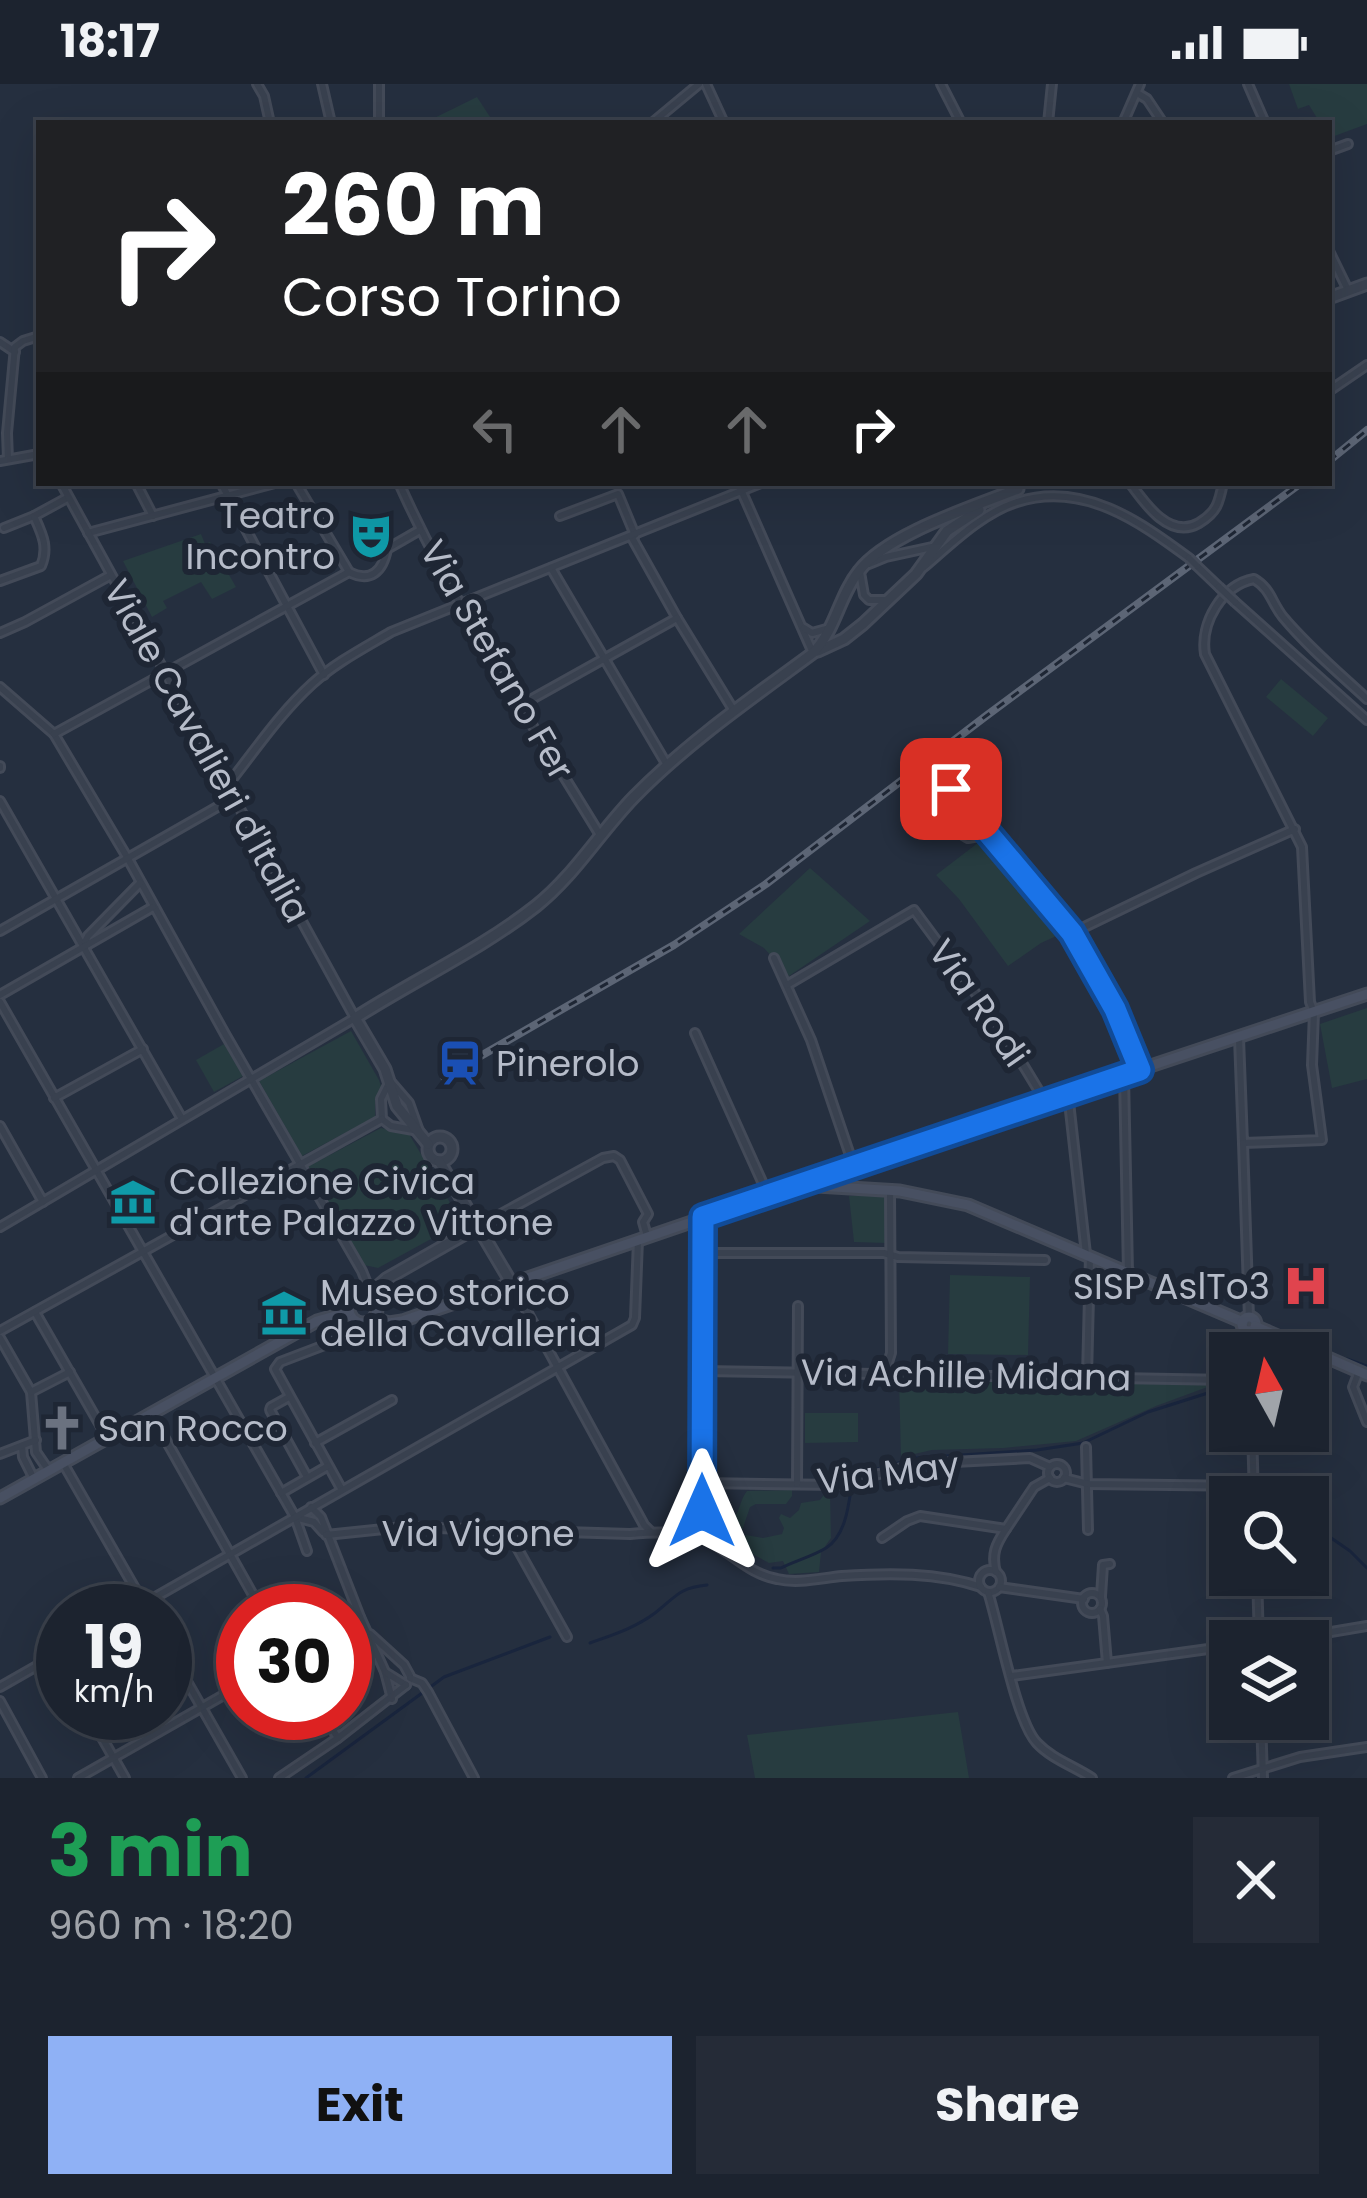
<!DOCTYPE html>
<meta charset="utf-8">
<style>
body{margin:0;font-family:Poppins,sans-serif;background:#252b37;color:#f1f3f6;height:100vh;display:flex;flex-direction:column;font-size:45px;white-space:nowrap}
*{box-sizing:border-box;margin:0}
p{font-size:39px;color:#a0a4aa}
.icon{flex:none;width:66px;height:66px;fill:none;stroke:currentColor;stroke-width:2;stroke-linecap:round;stroke-linejoin:round}
.map{position:relative;height:1694px;overflow:hidden}
.sheet{display:flex;flex-direction:column;background:#1c232f;flex:1}
.sheet>*{flex:none}
.hud{position:absolute;left:36px;top:36px;width:1296px;height:366px;border-radius:0px;box-shadow:0 12px 48px #0002,0 0 0 3px #3a404b;background:#202124;color:#fff;overflow:hidden}
.needle{width:78px;rotate:352deg}
.fabs{position:absolute;left:1209px;top:1248px;display:grid;gap:24px}
.fabs a{display:grid;place-items:center;width:120px;height:120px;border-radius:0px;background:#1c232f;box-shadow:0 12px 48px #0002,0 0 0 3px #3a404b;font-size:60px}
.speed{position:absolute;left:36px;top:1500px;display:flex;gap:24px;font-size:60px;font-weight:700;text-align:center}
.speed>*{display:grid;place-content:center;width:156px;height:156px;border-radius:50%;background:#1c232f;box-shadow:0 12px 48px #0002,0 0 0 3px #3a404b;line-height:1}
.speed small{font-size:30px;font-weight:400}
.speed .limit{border:18px solid #d22;background:#fff;color:#111}
.pin{position:absolute;display:grid;place-items:center;width:102px;height:102px;color:#fff;margin:-51px;border-radius:24px;box-shadow:0 6px 18px #0006}
.me{position:absolute;width:132px;margin:-66px;rotate:0deg;stroke-linejoin:round;filter:drop-shadow(0 0 9px #0008)}
.turn{display:flex;align-items:center;gap:42px;height:252px;padding:0 48px;font-size:54px}
.turn .icon{width:156px;height:156px;stroke-width:2.5}
.turn b{display:block;font-size:84px;line-height:102px}
.lanes{display:flex;align-items:center;height:114px;padding:0 48px;background:#0003;justify-content:center;gap:60px;direction:ltr}
.lanes .off{opacity:.35}
.round{display:grid;place-items:center;flex:none;width:126px;height:126px;border-radius:0px;background:#252b37}
.head{display:flex;align-items:center;justify-content:space-between;height:204px;padding:0 48px}
h1{font-size:72px;font-weight:700;line-height:90px;color:#1e9e55}
.action{display:flex;gap:24px;margin-top:auto;padding:24px 48px}
.action a{flex:1;height:138px;border-radius:0px;background:#8fb1f5;color:#111;font-size:48px;font-weight:700;line-height:138px;text-align:center}
.action a+a{background:#252b37;color:#f1f3f6}
.status{display:flex;justify-content:space-between;align-items:center;height:84px;padding:0 60px;background:#1c232f;direction:ltr}
.status svg{height:33px;fill:currentColor}
.map>svg:first-child{display:block}
.green{fill:#273c40}
.lines{fill:none;stroke-linecap:round;stroke-linejoin:round}
.stream{stroke:#19253d;stroke-width:3}
.minor-casing{stroke:#434a58;stroke-width:12}
.tertiary-casing{stroke:#434a58;stroke-width:15}
.secondary-casing{stroke:#434a58;stroke-width:15}
.minor{stroke:#39414f;stroke-width:6}
.tertiary{stroke:#39414f;stroke-width:9}
.secondary{stroke:#485062;stroke-width:9}
.rail-casing{stroke:#5c6575;stroke-width:8}
.rail{stroke:#1e2634;stroke-width:3;stroke-dasharray:9;stroke-linecap:butt}
.minor-bridge-casing{stroke:#434a58;stroke-width:12;stroke-linecap:butt}
.minor-bridge{stroke:#39414f;stroke-width:6}
.route-casing{stroke:#114b97;stroke-width:30}
.route{stroke:#1a73e8;stroke-width:21}
.labels{text-anchor:middle;dominant-baseline:central;stroke-width:12;stroke-linejoin:round;paint-order:stroke}
.poi-label{font-size:36px;fill:#b6bcc9;stroke:#1e2634;text-anchor:start}
.street-label{font-size:36px;fill:#b6bcc9;stroke:#1e2634}
</style>
<div class="status"><b>18:17</b><svg viewBox="0 0 49 12"><path d="M0 12V9h3v3zM5 12V6h3v6zM10 12V3h3v9zM15 12V0h3v12zM26 1h20v11H26zM47 4h2v5h-2z"/></svg></div>
<div class="map">
<svg width="1367" height="1694" viewBox="0 0 1367 1694">
<rect width="100%" height="100%" fill="#252f3f"/>
<g class="green">
<path d="M 1289,0 L 1367,0 L 1367,40 L 1329,54 L 1329,39 L 1320,39 L 1309,21 L 1298,25 Z"/>
<path d="M 477,13 L 494,39 L 424,39 Z"/>
<path d="M 201,450 L 205,460 L 210,458 L 236,503 L 212,515 L 201,498 L 163,517 L 167,524 L 152,533 L 123,477 Z"/>
<path d="M 1281,595 L 1328,634 L 1313,652 L 1266,613 Z"/>
<path d="M 983,755 L 1063,849 L 1041,859 L 1008,882 L 959,815 L 936,791 Z"/>
<path d="M 810,784 L 870,837 L 789,892 L 764,864 L 739,850 Z"/>
<path d="M 1367,924 L 1367,995 L 1332,1004 L 1320,940 Z"/>
<path d="M 351,947 L 379,996 L 382,1005 L 375,1015 L 375,1033 L 302,1072 L 259,997 Z"/>
<path d="M 224,960 L 243,992 L 214,1008 L 196,976 Z"/>
<path d="M 381,1044 L 409,1050 L 455,1127 L 456,1136 L 451,1144 L 378,1184 L 364,1181 L 307,1083 Z"/>
<path d="M 849,1112 L 886,1112 L 886,1159 L 854,1158 Z"/>
<path d="M 950,1191 L 1030,1193 L 1028,1271 L 948,1270 Z"/>
<path d="M 899,1296 L 1213,1301 L 1156,1322 L 1076,1357 L 1003,1364 L 932,1366 L 901,1373 Z"/>
<path d="M 805,1329 L 858,1329 L 858,1358 L 805,1359 Z"/>
<path d="M 710,1405 L 724,1405 L 715,1422 L 715,1434 L 720,1439 C 743,1436 736,1421 747,1407 L 792,1406 L 792,1412 L 786,1420 L 756,1420 L 750,1423 L 743,1444 L 728,1462 L 709,1450 Z"/>
<path d="M 827,1407 L 830,1409 L 831,1454 L 821,1468 L 819,1488 L 789,1490 L 783,1477 L 769,1479 L 743,1465 L 741,1461 L 746,1451 L 763,1454 L 782,1450 L 784,1444 L 779,1434 L 781,1430 L 790,1434 L 799,1426 L 801,1419 L 820,1416 Z"/>
<path d="M 958,1628 L 969,1694 L 755,1694 L 747,1651 Z"/>
</g>
<g class="lines">
<g class="stream">
<path d="M 1347,1275 L 1367,1282"/>
<path d="M 1308,1438 L 1350,1467 L 1367,1484"/>
<path d="M 773,1484 L 781,1484 C 795,1477 813,1472 826,1464 C 848,1450 849,1415 853,1392 L 916,1374 L 1037,1366 L 1083,1359 L 1148,1328 L 1211,1308"/>
<path d="M 590,1559 C 612,1551 635,1544 655,1529 C 676,1513 678,1504 707,1501"/>
<path d="M 306,1694 L 444,1593 L 550,1553"/>
</g>
<g class="minor-casing">
<g id="minor">
<path d="M 257,0 L 264,12 L 270,39"/>
<path d="M 322,0 L 331,39"/>
<path d="M 379,0 L 379,39"/>
<path d="M 706,0 L 724,39"/>
<path d="M 941,0 L 961,39"/>
<path d="M 1248,0 L 1265,39"/>
<path d="M 1137,9 L 1147,15 L 1163,39"/>
<path d="M 652,39 L 699,0"/>
<path d="M 1048,39 L 1052,0"/>
<path d="M 1123,39 L 1140,0"/>
<path d="M 1329,67 L 1348,60"/>
<path d="M 1329,167 L 1348,206"/>
<path d="M 0,258 L 15,268"/>
<path d="M 1329,307 L 1367,281"/>
<path d="M 8,375 L 7,349 L 15,263 L 23,257 L 39,252"/>
<path d="M 0,377 L 39,370"/>
<path d="M 136,399 L 153,432"/>
<path d="M 221,399 L 324,591"/>
<path d="M 296,399 L 349,488"/>
<path d="M 399,399 C 454,522 530,636 600,751"/>
<path d="M 738,399 L 813,569"/>
<path d="M 1130,399 C 1145,420 1170,456 1199,439 C 1217,428 1219,419 1223,399"/>
<path d="M 560,432 L 618,410 L 635,451"/>
<path d="M 4,444 L 34,432"/>
<path d="M 88,449 L 275,399"/>
<path d="M 631,452 L 677,534 L 734,627"/>
<path d="M 869,480 L 886,473 L 932,463"/>
<path d="M 1197,482 L 1219,503"/>
<path d="M 924,483 C 951,460 982,429 1017,418 C 1083,397 1139,437 1189,474"/>
<path d="M 551,484 L 667,681"/>
<path d="M 860,488 L 864,511 L 869,516 L 884,516"/>
<path d="M 0,497 L 41,482 C 49,463 42,450 34,432 L 67,414"/>
<path d="M 1235,518 L 1367,636"/>
<path d="M 804,544 L 812,549 L 830,544"/>
<path d="M 0,549 L 25,538 L 111,491"/>
<path d="M 0,603 L 54,650 L 127,773 L 225,950 L 362,1187 L 366,1197 L 361,1210"/>
<path d="M 523,620 L 677,534"/>
<path d="M 54,650 L 349,488 C 371,499 383,487 387,465 L 420,446"/>
<path d="M 0,682 L 0,684"/>
<path d="M 226,703 C 254,668 279,630 312,600 C 335,579 364,564 391,548 L 761,399"/>
<path d="M 0,717 L 182,1035"/>
<path d="M 990,750 L 968,754 L 963,751 L 937,714 L 938,705 L 943,702 L 951,705 C 991,752 1037,799 1072,850 C 1101,893 1121,939 1140,986"/>
<path d="M 0,847 L 233,714"/>
<path d="M 1072,849 L 1196,789 L 1295,745"/>
<path d="M 85,858 L 88,852 L 140,799"/>
<path d="M 774,874 L 811,956 L 854,1083"/>
<path d="M 787,901 L 914,826 L 999,941 L 1045,1017"/>
<path d="M 0,911 L 153,823"/>
<path d="M 0,918 L 295,1433 L 307,1467"/>
<path d="M 695,949 L 768,1111"/>
<path d="M 1239,954 L 1243,1059 L 1322,1056 L 1312,981 L 1314,928 L 1310,918 L 1302,763 L 1205,570 C 1200,539 1222,501 1254,495 C 1271,505 1271,518 1283,533 C 1308,563 1339,589 1367,615"/>
<path d="M 1124,991 L 1128,1188"/>
<path d="M 390,997 L 409,1019 L 419,1047 L 391,1042 L 382,1035 L 381,1015 Z"/>
<path d="M 1068,1009 L 1086,1170"/>
<path d="M 54,1014 L 143,965"/>
<path d="M 0,1042 L 43,1118"/>
<path d="M 1243,1059 L 1249,1234"/>
<path d="M 479,1142 L 603,1074 L 614,1072 L 620,1076 L 648,1130 L 643,1138 L 647,1152"/>
<path d="M 0,1143 L 355,934 L 61,399"/>
<path d="M 704,1169 L 884,1169 L 898,1173 L 1045,1176"/>
<path d="M 512,1200 L 644,1441 L 650,1447"/>
<path d="M 35,1228 L 108,1355"/>
<path d="M 0,1247 L 382,1035"/>
<path d="M 1249,1247 L 1250,1269"/>
<path d="M 0,1254 L 31,1308 L 36,1368 L 49,1387"/>
<path d="M 703,1287 L 1230,1296"/>
<path d="M 1359,1287 L 1353,1303 L 1367,1338"/>
<path d="M 885,1288 L 891,1269 L 890,1107"/>
<path d="M 1087,1293 L 1090,1172"/>
<path d="M 31,1308 L 70,1288"/>
<path d="M 289,1313 L 271,1323 L 270,1326 L 307,1393"/>
<path d="M 1252,1347 L 1254,1413"/>
<path d="M 163,1351 L 262,1527"/>
<path d="M 315,1359 L 392,1316"/>
<path d="M 22,1362 L 23,1373 L 34,1395"/>
<path d="M 1086,1363 L 1088,1446"/>
<path d="M 0,1370 L 36,1356"/>
<path d="M 63,1379 L 148,1527"/>
<circle cx="1057" cy="1389" r="9"/>
<path d="M 1064,1394 L 1088,1400 L 1253,1402"/>
<path d="M 702,1399 L 838,1401 L 916,1380 L 1030,1374 L 1050,1383"/>
<path d="M 797,1400 L 798,1222"/>
<path d="M 342,1406 L 275,1285 L 280,1278 L 351,1251 L 362,1239"/>
<path d="M 281,1409 L 328,1382"/>
<path d="M 311,1423 L 321,1433 L 360,1533 L 385,1588 L 392,1615"/>
<path d="M 295,1433 L 314,1438 L 323,1448"/>
<path d="M 514,1446 L 515,1460 L 567,1553"/>
<path d="M 326,1451 L 403,1443 L 630,1450 C 655,1448 690,1446 712,1459 C 735,1472 750,1490 777,1495 C 798,1500 821,1494 842,1492 C 888,1489 937,1488 981,1503"/>
<path d="M 702,1453 L 703,1133"/>
<path d="M 882,1454 L 907,1437 L 920,1432 L 1006,1445 L 1034,1403 L 1050,1394"/>
<circle cx="990" cy="1497" r="11"/>
<path d="M 996,1488 C 991,1470 996,1460 1006,1445"/>
<path d="M 1257,1491 L 1259,1557"/>
<path d="M 999,1503 L 1084,1515"/>
<path d="M 988,1508 C 999,1542 1016,1637 1037,1659 C 1052,1675 1074,1682 1092,1694"/>
<circle cx="1092" cy="1519" r="10"/>
<path d="M 1101,1512 L 1103,1481 L 1110,1480"/>
<path d="M 1100,1525 L 1103,1532 L 1107,1579"/>
<path d="M 131,1527 L 632,1241 L 635,1234 L 638,1156"/>
<path d="M 345,1541 L 360,1533"/>
<path d="M 370,1550 L 404,1581 L 410,1592"/>
<path d="M 1278,1557 L 1367,1542"/>
<path d="M 165,1559 L 242,1694"/>
<path d="M 55,1572 L 63,1586"/>
<path d="M 385,1588 L 406,1601"/>
<path d="M 1012,1592 L 1230,1562"/>
<path d="M 410,1594 L 422,1599 L 428,1608 L 474,1694"/>
<path d="M 0,1603 L 63,1567"/>
<path d="M 0,1617 L 42,1694"/>
<path d="M 88,1629 L 125,1694"/>
<path d="M 322,1629 L 338,1654"/>
<path d="M 1261,1635 L 1263,1694"/>
<path d="M 78,1694 L 243,1600"/>
<path d="M 279,1694 L 338,1654 L 406,1601"/>
<path d="M 1233,1694 L 1300,1673 L 1367,1663"/>
</g>
</g>
<g class="tertiary-casing">
<g id="tertiary">
<path d="M 1329,214 L 1367,200"/>
<path d="M 818,567 L 844,555 L 863,540 L 916,490 L 947,447 L 979,426"/>
<circle cx="440" cy="1065" r="12"/>
<path d="M 428,1060 L 397,1022 L 385,985 L 355,934 C 414,896 480,866 536,822 C 574,792 600,748 634,713 C 688,658 752,614 813,569 C 836,545 839,512 859,487 C 887,450 973,423 1018,405"/>
<path d="M 439,1077 L 512,1200"/>
<path d="M 368,1211 L 386,1195 L 479,1142"/>
</g>
</g>
<g class="secondary-casing">
<g id="secondary">
<path d="M 800,1101 L 900,1107 L 968,1121 L 1243,1238"/>
<circle cx="363" cy="1225" r="14"/>
<circle cx="1249" cy="1240" r="7"/>
<path d="M 374,1234 L 389,1239 L 402,1237 L 1045,1017 L 1367,910"/>
<path d="M 1255,1242 L 1367,1291"/>
<path d="M 0,1414 L 317,1237 L 349,1228"/>
</g>
</g>
<use href="#minor" class="minor"/>
<use href="#tertiary" class="tertiary"/>
<use href="#secondary" class="secondary"/>
<g class="rail-casing">
<g id="rail">
<path d="M 1329,377 L 1367,346"/>
<path d="M 444,993 L 674,861 L 766,800 L 986,632 L 1301,399"/>
</g>
</g>
<use href="#rail" class="rail"/>
<g class="minor-bridge-casing">
<g id="minor-bridge">
<path d="M 1189,474 L 1197,482"/>
<path d="M 1219,503 L 1235,518"/>
</g>
</g>
<use href="#minor-bridge" class="minor-bridge"/>
</g>
<g class="lines">
<g class="route-casing">
<path id="route" d="M 702,1427 L 703,1133 L 1140,986 L 1115,925 L 1072,849 L 951,705"/>
</g>
<use href="#route" class="route"/>
</g>
<defs>
<g id="theatre-bare" transform="scale(3.6)"><path d="M-5-5.5Q0-4 5-5.5V0Q5 5 0 6Q-5 5-5 0ZM-3.3-2.5H-1v1.5H-3.3ZM1-2.5H3.3v1.5H1ZM-2.8 1Q0 5.5 2.8 1Z" fill="#0f9aa8" stroke="#1e2634" stroke-width="2.5" paint-order="stroke"/></g>
<g id="station-bare" transform="scale(3.6)"><path d="M-3-6H3Q5-6 5-4V2Q5 4 3 4L4.5 6H3L1.5 4h-3L-3 6H-4.5L-3 4Q-5 4-5 2V-4Q-5-6-3-6ZM-3.5-4v3h7v-3ZM-3.5 1v1.5H-2V1ZM2 1v1.5H3.5V1Z" fill="#1a4fb4" stroke="#1e2634" stroke-width="2.5" paint-order="stroke"/></g>
<g id="museum-bare" transform="scale(3.6)"><path d="M0-6L6-3V-2H-6V-3ZM-5-1h2V3h-2ZM-1-1h2V3h-2ZM3-1h2V3H3ZM-6 4H6V6H-6Z" fill="#0f9aa8" stroke="#1e2634" stroke-width="2.5" paint-order="stroke"/></g>
<g id="hospital-bare" transform="scale(3.6)"><path d="M-5-5h3v3.5h4V-5h3V5h-3V1.5h-4V5h-3Z" fill="#e0444e" stroke="#1e2634" stroke-width="2.5" paint-order="stroke"/></g>
<g id="church-bare" transform="scale(3.6)"><path d="M-1.2-6h2.4v3.5h3.3v2.4h-3.3V6h-2.4V-.1h-3.3v-2.4h3.3Z" fill="#6b7280" stroke="#1e2634" stroke-width="2.5" paint-order="stroke"/></g>
</defs>
<g fill-rule="evenodd">
<use href="#theatre-bare" x="371" y="452"/>
<use href="#station-bare" x="460" y="979"/>
<use href="#museum-bare" x="133" y="1118"/>
<use href="#hospital-bare" x="1306" y="1202"/>
<use href="#museum-bare" x="284" y="1229"/>
<use href="#church-bare" x="62" y="1344"/>
</g>
<g class="labels">
<g class="poi-label">
<text x="335" y="431" text-anchor="end">Teatro<tspan x="335" dy="41">Incontro</tspan></text>
<text x="496" y="979">Pinerolo</text>
<text x="169" y="1097">Collezione Civica<tspan x="169" dy="41">d'arte Palazzo Vittone</tspan></text>
<text x="1270" y="1202" text-anchor="end">SISP AslTo3</text>
<text x="320" y="1208">Museo storico<tspan x="320" dy="41">della Cavalleria</tspan></text>
<text x="98" y="1344">San Rocco</text>
</g>
<g class="street-label">
<text transform="translate(497 576) rotate(60)">Via Stefano Fer</text>
<text transform="translate(207 667) rotate(61)">Viale Cavalieri d'Italia</text>
<text transform="translate(979 919) rotate(55)">Via Rodi</text>
<text transform="translate(966 1291) rotate(1)">Via Achille Midana</text>
<text transform="translate(888 1389) rotate(-7)">Via May</text>
<text x="478" y="1449">Via Vigone</text>
</g>
</g>
</svg>
<div class="fabs">
<a><svg class="needle" viewBox="-14 -14 28 28"><path d="M0-13l5 13h-10z" fill="#e53935"/><path d="M0 13l5-13h-10z" fill="#a0a4aa"/></svg></a>
<a><svg class="icon" aria-label="search" viewBox="0 0 24 24"><circle cx="10" cy="10" r="6"/><path d="M15 15l6 6"/></svg></a>
<a><svg class="icon" aria-label="layers" viewBox="0 0 24 24"><path d="M12 4l9 5-9 5-9-5zM3 14l9 5 9-5"/></svg></a>
</div>
<div class="speed"><div>19<small>km/h</small></div><div class="limit">30</div></div>
<div class="pin" style="left:951px;top:705px;background:#d93025"><svg class="icon" aria-label="arrive" viewBox="0 0 24 24"><path d="M6 21V4h12l-3 4 3 4H6"/></svg></div>
<svg class="me" style="left:702px;top:1427px" viewBox="-20 -20 40 40"><path d="M0-17L14 15 0 8-14 15z" fill="#1a73e8" stroke="#fff" stroke-width="4"/></svg>
<div class="hud">
<div class="turn"><svg class="icon" aria-label="right" viewBox="0 0 24 24"><path d="M7 20v-9h11M14 6l5 5-5 5"/></svg><div><b>260 m</b>Corso Torino</div></div>
<div class="lanes"><svg class="icon off" aria-label="left" viewBox="0 0 24 24"><path d="M17 20v-9H6M10 6l-5 5 5 5"/></svg><svg class="icon off" aria-label="ahead" viewBox="0 0 24 24"><path d="M12 20V5M6 11l6-6 6 6"/></svg><svg class="icon off" aria-label="ahead" viewBox="0 0 24 24"><path d="M12 20V5M6 11l6-6 6 6"/></svg><svg class="icon" aria-label="right" viewBox="0 0 24 24"><path d="M7 20v-9h11M14 6l5 5-5 5"/></svg></div>
</div>
</div>
<section class="sheet">
<div class="head"><div><h1>3 min</h1><p>960 m · 18:20</p></div><a class="round"><svg class="icon" aria-label="close" viewBox="0 0 24 24"><path d="M6 6l12 12M18 6L6 18"/></svg></a></div>
<div class="action"><a>Exit</a><a>Share</a></div>
</section>
